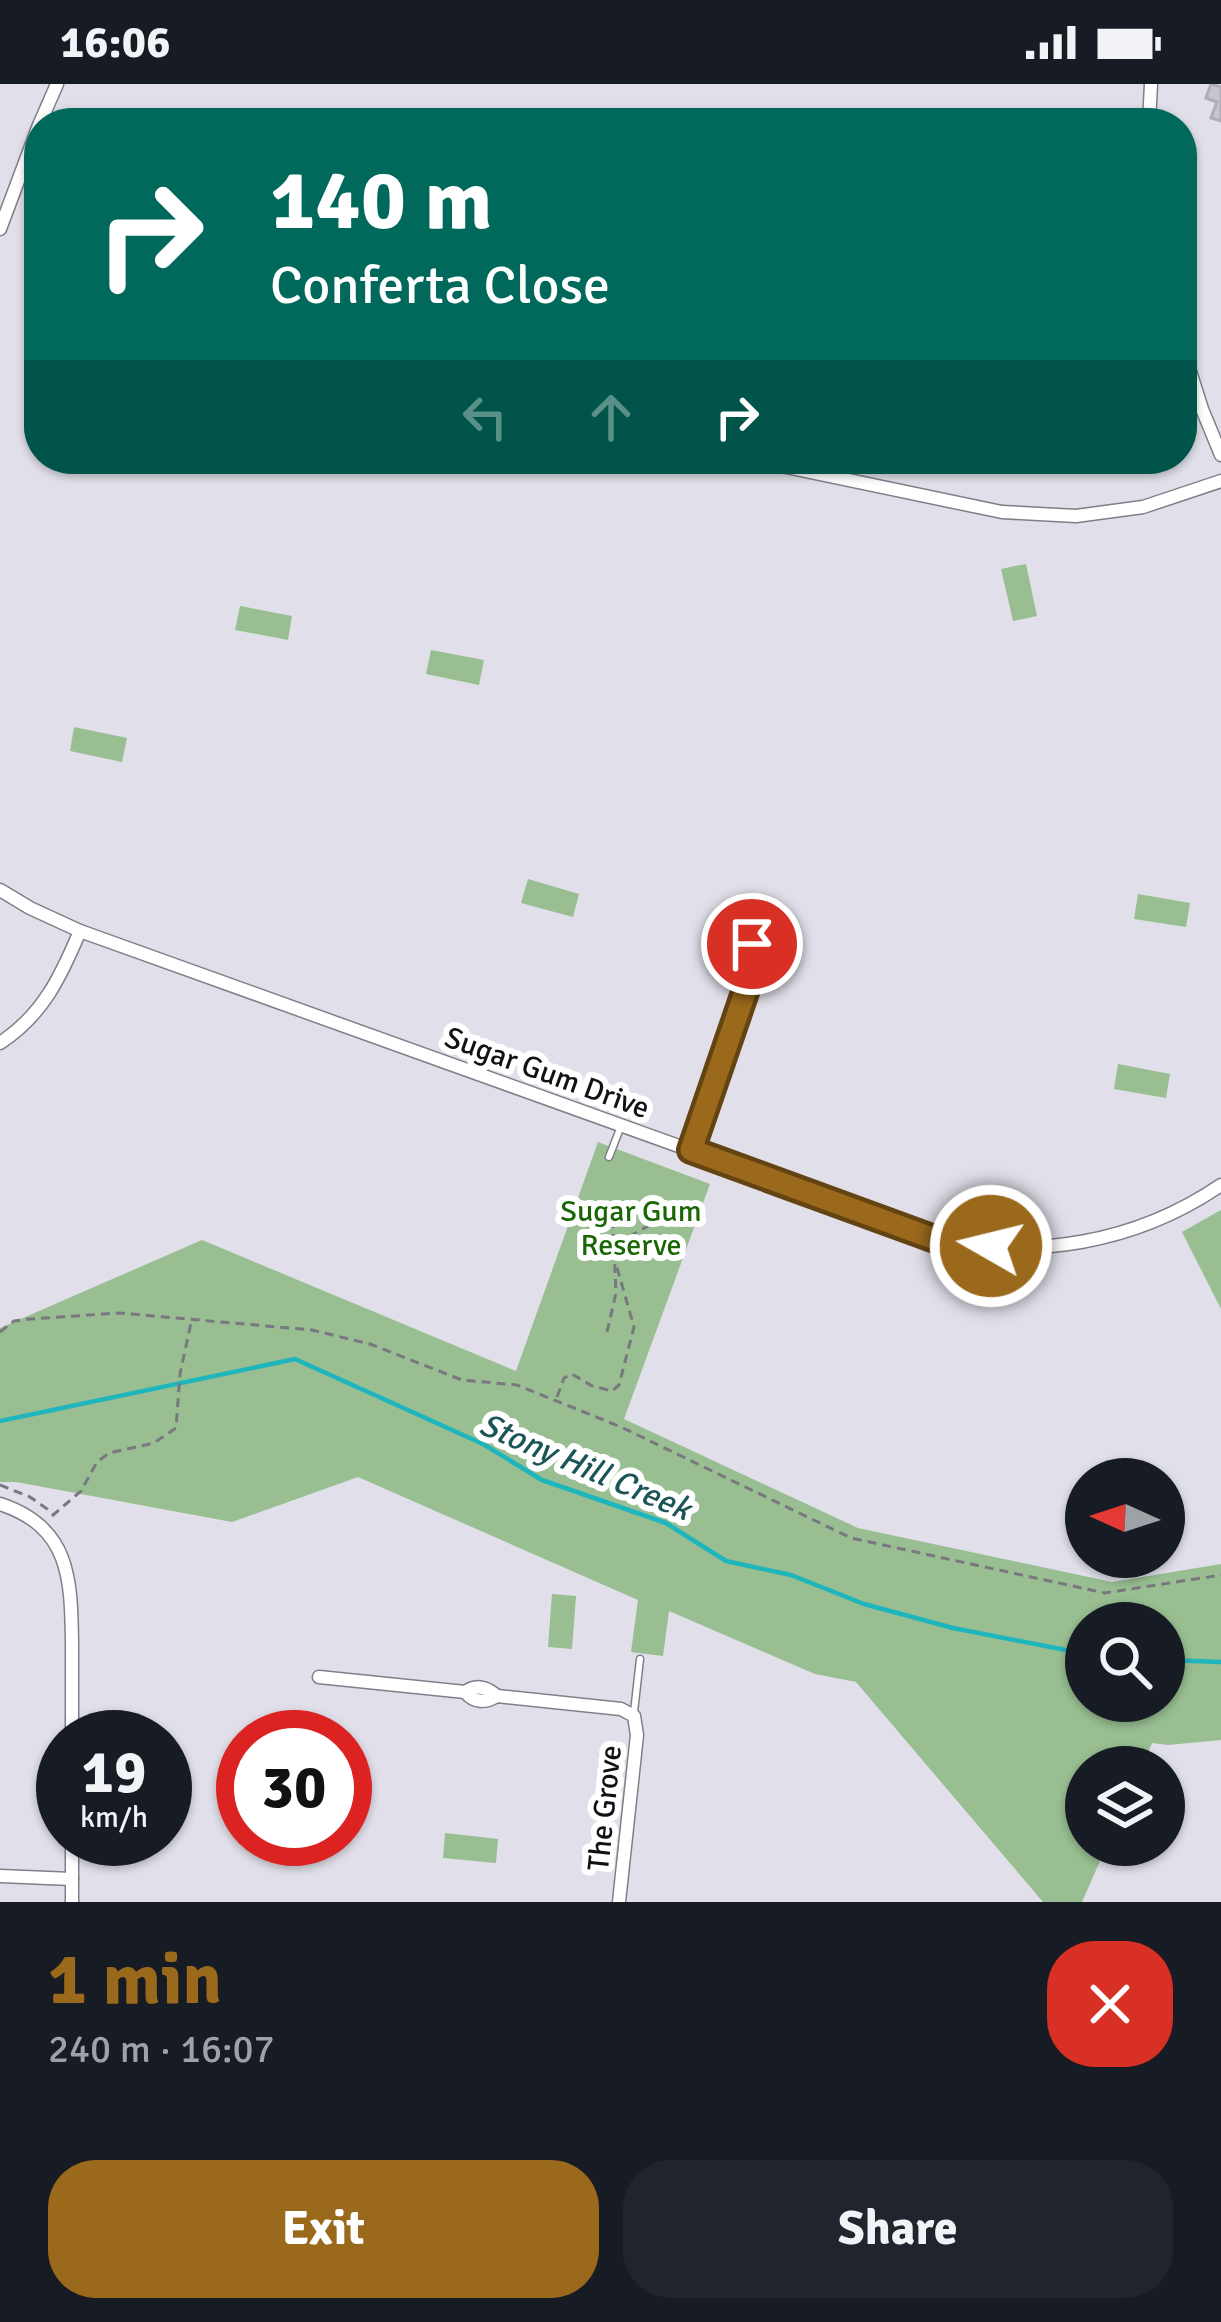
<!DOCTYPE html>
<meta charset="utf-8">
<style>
body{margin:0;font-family:Signika,sans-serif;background:#20242c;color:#f1f3f6;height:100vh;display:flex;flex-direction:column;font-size:45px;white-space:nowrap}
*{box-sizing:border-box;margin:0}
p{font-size:39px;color:#9ea1a6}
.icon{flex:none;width:66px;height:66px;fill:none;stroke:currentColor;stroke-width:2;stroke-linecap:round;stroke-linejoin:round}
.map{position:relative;height:1818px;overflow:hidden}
.side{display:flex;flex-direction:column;background:#171b24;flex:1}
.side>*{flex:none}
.guide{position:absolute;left:24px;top:24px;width:1173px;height:366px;border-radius:48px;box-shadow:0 3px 9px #0004;background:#00695c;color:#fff;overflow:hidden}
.needle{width:78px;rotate:273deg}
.buttons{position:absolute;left:1065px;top:1374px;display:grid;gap:24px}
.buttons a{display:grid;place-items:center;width:120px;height:120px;border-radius:50%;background:#171b24;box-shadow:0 3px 9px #0004;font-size:60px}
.speed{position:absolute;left:36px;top:1626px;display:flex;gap:24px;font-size:60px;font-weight:700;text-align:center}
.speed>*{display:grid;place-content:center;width:156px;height:156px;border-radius:50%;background:#171b24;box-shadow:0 3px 9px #0004;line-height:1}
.speed small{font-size:30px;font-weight:400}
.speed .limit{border:18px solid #d22;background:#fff;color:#111}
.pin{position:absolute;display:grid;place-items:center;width:102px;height:102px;color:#fff;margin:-51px;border:6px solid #fff;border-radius:50%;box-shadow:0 3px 12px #0007}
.me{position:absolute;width:132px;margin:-66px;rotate:278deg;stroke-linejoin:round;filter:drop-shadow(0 0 9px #0008)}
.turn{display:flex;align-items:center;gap:42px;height:252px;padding:0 48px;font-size:54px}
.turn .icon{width:156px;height:156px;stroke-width:2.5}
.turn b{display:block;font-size:84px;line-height:102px}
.lanes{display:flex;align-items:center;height:114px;padding:0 48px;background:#0003;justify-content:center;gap:60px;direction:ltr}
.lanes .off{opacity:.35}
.round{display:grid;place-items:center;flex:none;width:126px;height:126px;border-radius:48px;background:#20242c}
.head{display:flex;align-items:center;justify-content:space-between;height:204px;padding:0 48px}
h1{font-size:72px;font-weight:700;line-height:90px;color:#9a691c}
.button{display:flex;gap:24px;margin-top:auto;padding:24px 48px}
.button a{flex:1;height:138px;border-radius:48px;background:#9a691c;color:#fff;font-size:48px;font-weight:700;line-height:138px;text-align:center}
.button a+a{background:#20242c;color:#f1f3f6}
.status{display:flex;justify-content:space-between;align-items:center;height:84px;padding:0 60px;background:#171b24;direction:ltr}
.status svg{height:33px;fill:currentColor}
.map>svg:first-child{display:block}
.green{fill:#98be91;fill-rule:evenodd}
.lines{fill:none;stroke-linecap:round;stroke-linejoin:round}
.stream{stroke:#1eb5bd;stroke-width:4.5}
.building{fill:#c7c5d0;stroke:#afaeb8;stroke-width:3}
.service-casing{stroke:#807f89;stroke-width:9}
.minor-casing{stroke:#807f89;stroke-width:15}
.path{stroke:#79787f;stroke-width:3;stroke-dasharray:9 6;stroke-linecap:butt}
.service{stroke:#fff;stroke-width:6}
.minor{stroke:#fff;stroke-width:12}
.route-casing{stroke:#644412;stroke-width:30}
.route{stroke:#9a691c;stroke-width:21}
.labels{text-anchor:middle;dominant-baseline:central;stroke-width:12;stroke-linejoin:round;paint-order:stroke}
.street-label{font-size:30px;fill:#121115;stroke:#fff}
.park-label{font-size:30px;fill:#196703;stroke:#fff}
.water-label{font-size:33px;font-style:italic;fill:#1c5558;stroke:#fff}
</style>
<div class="status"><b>16:06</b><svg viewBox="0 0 49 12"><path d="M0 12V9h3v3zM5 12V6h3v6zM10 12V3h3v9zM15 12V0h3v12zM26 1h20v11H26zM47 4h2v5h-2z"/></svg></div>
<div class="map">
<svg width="1221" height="1818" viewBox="0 0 1221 1818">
<rect width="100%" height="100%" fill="#e1e0ea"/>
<g class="green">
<path d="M 1026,480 L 1037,532 L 1013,537 L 1001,485 Z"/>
<path d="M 240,522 L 292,532 L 288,556 L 235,546 Z"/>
<path d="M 431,566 L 484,576 L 479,601 L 426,590 Z"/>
<path d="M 74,643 L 127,654 L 122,678 L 70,667 Z"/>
<path d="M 528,795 L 579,810 L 573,833 L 521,819 Z"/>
<path d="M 1138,810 L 1190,819 L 1186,843 L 1134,835 Z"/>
<path d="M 1118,980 L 1170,990 L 1166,1014 L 1114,1005 Z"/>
<path d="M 598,1058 L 710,1100 L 624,1335 L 858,1444 L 1112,1498 L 1221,1480 L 1221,1656 L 1168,1661 L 1152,1659 L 1142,1683 L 1086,1683 L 1086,1761 L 1107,1761 L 1082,1818 L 1043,1818 L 856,1598 L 815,1590 L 669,1527 L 663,1572 L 631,1568 L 638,1516 L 358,1393 L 232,1438 L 16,1398 L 0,1398 L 0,1244 L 202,1156 L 516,1287 ZM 1086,1539 L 1164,1539 L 1164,1617 L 1086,1617 Z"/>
<path d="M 1221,1126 L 1221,1225 L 1182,1148 Z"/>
<path d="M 552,1510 L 576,1512 L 572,1565 L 548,1563 Z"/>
<path d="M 445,1749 L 498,1755 L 496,1779 L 443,1774 Z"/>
</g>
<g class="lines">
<g class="stream">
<path d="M 0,1337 L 295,1275 L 483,1360 L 542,1396 L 666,1439 L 726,1477 L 791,1491 L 864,1520 L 953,1544 L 1086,1570"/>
<path d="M 1164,1576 L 1221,1578"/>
</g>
</g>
<path class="building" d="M 1211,0 L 1221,3 L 1221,37 L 1211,34 L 1217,18 L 1206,14 Z"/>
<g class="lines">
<g class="service-casing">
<g id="service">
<path d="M 609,1073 L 621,1042"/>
<path d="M 634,1628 L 640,1575"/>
</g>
</g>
<g class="minor-casing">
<g id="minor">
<path d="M 40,39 L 57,0"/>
<path d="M 1149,39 L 1151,0"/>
<path d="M 0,145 L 39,41"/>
<path d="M 1182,262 L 1202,325 L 1221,371"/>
<path d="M 748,375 L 1002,428 L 1076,432 L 1143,423 L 1221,397"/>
<path d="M 0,806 L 30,824 L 80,847 L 932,1153 C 1032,1177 1136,1159 1221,1101"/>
<path d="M 0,959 C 43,931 61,892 80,847"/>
<path d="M 691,1067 L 752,888 L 753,860"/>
<path d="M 0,1420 C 70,1443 71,1494 72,1558 C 72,1590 72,1621 72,1653"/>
<path d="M 319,1593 L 465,1608 C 476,1600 487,1603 497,1612"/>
<path d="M 465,1608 C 474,1619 485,1619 497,1612 L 621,1625 L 634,1632 L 637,1651 L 619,1818"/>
<path d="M 0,1792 L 72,1795"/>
<path d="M 72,1818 L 72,1755"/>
</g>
</g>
<g class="path">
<path d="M 616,1160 L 648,1142"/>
<path d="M 0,1248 L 14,1237 L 30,1235 L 119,1229 L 312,1246 L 370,1260 L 462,1296 L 517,1301 L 621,1343 L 851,1454 L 1105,1509 L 1221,1491"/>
<path d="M 607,1248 L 616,1209 L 613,1141"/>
<path d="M 557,1313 L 564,1294 L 572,1290 L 592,1302 L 612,1307 L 619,1301 L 634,1243 L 616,1180"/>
<path d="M 0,1401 L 30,1413 L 53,1429"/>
<path d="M 52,1432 L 81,1407 L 97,1378 L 109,1369 L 154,1359 L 176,1344 L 180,1290 L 192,1234"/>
</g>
<use href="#service" class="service"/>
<use href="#minor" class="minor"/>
</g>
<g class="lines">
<g class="route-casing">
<path id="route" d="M 752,860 L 752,888 L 691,1066 L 932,1154 L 960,1160 L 991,1162"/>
</g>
<use href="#route" class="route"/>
</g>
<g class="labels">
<g class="street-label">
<text transform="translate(547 989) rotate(20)">Sugar Gum Drive</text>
<text transform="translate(605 1724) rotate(-84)">The Grove</text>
</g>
<g class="park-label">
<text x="631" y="1127">Sugar Gum<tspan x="631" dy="34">Reserve</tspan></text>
</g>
<g class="water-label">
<text transform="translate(585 1383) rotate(23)">Stony Hill Creek</text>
</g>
</g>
</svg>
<div class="buttons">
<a><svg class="needle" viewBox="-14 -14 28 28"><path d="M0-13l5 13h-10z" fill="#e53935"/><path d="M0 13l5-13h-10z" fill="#9ea1a6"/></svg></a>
<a><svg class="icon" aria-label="search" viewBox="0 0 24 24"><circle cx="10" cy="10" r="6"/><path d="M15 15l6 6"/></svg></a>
<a><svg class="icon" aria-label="layers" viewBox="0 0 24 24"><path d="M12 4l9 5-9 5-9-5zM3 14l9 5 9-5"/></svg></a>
</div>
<div class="speed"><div>19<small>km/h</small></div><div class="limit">30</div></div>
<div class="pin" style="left:752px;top:860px;background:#d93025"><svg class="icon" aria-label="arrive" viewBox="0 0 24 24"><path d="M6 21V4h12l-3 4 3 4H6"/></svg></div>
<svg class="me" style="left:991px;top:1162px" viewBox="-20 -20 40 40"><circle r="17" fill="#9a691c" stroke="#fff" stroke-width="3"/><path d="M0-11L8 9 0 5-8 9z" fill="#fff"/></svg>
<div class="guide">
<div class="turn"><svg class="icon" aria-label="right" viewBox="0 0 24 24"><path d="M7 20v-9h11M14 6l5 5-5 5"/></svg><div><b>140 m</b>Conferta Close</div></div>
<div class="lanes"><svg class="icon off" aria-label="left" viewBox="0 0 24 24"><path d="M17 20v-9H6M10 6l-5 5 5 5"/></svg><svg class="icon off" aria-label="ahead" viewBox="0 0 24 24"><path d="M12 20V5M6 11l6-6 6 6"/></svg><svg class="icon" aria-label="right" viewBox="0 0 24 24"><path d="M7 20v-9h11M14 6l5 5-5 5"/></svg></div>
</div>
</div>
<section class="side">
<div class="head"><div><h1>1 min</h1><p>240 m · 16:07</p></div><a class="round" style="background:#d93025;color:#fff"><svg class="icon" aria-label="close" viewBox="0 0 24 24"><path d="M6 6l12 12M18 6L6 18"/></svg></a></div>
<div class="button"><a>Exit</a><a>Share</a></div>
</section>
